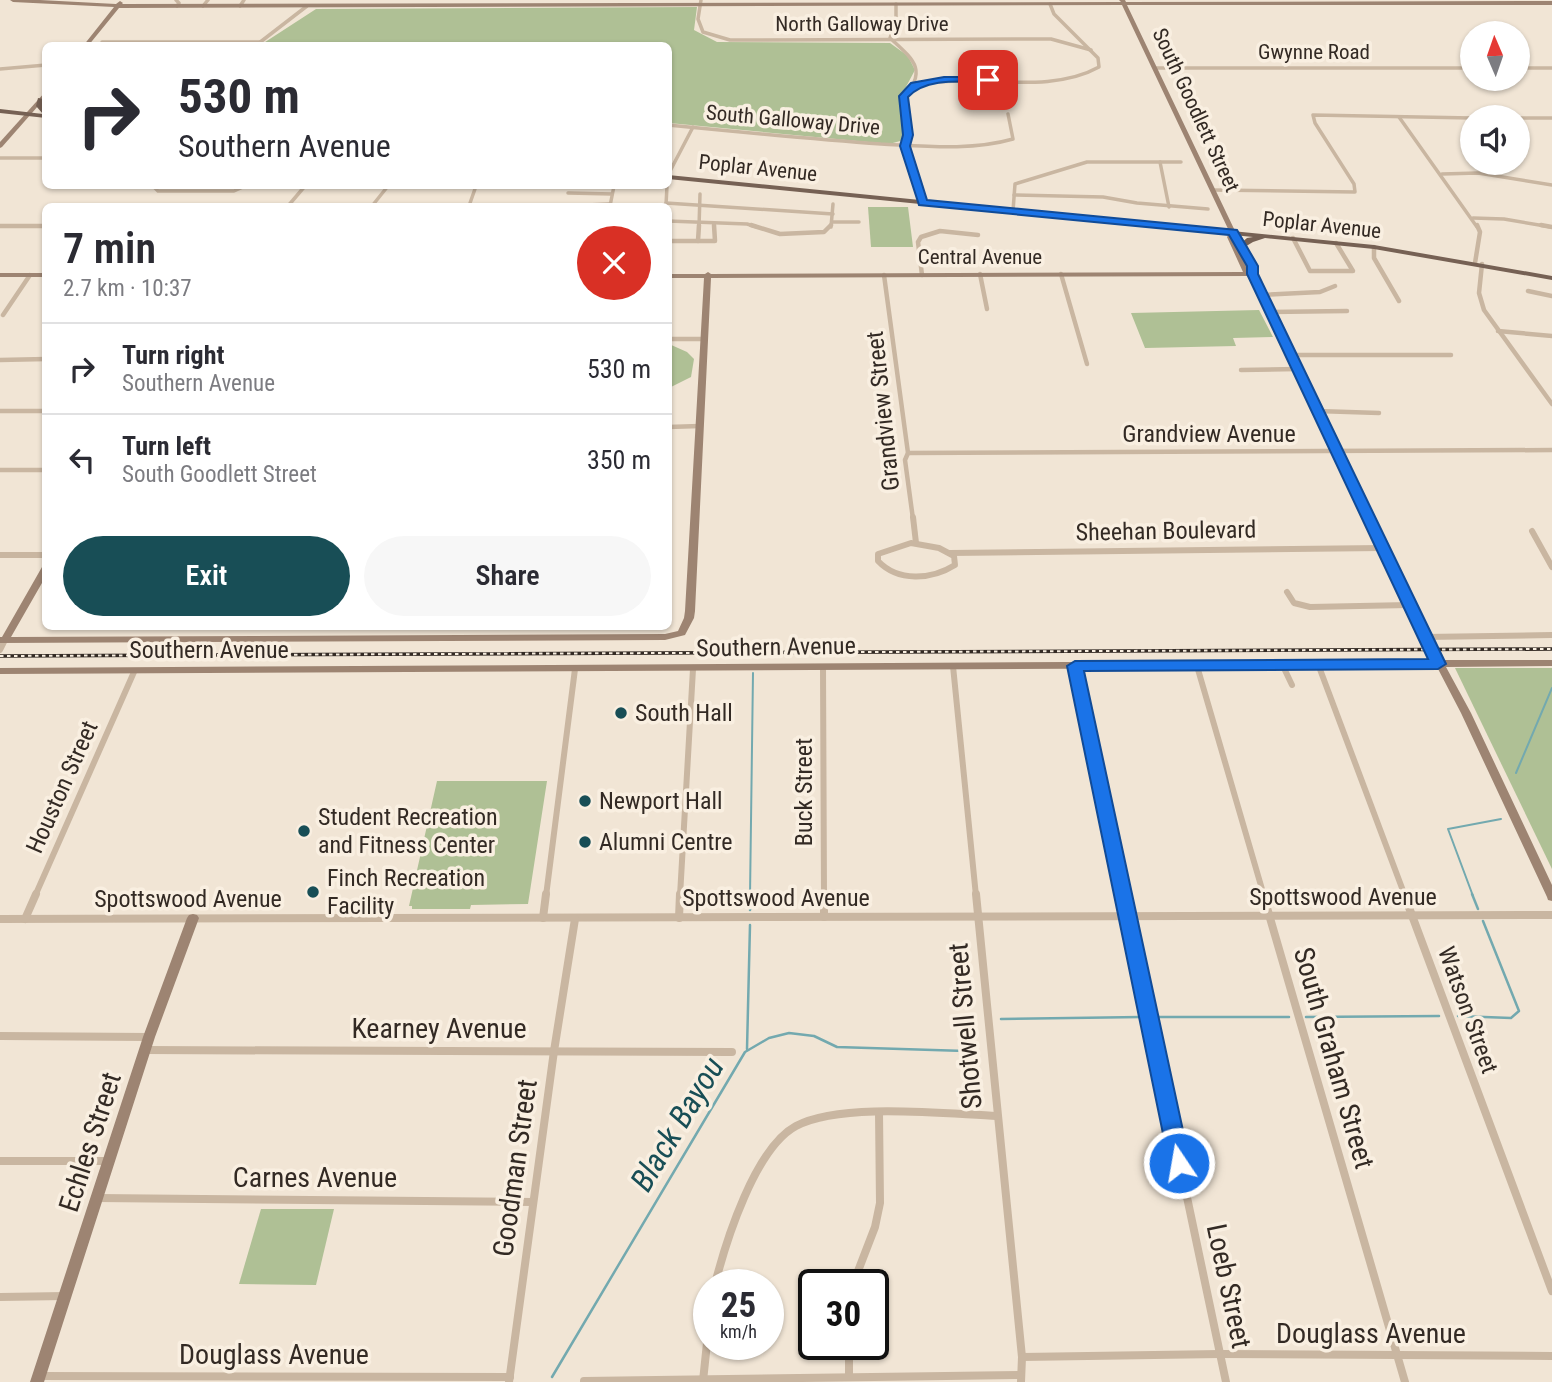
<!DOCTYPE html>
<meta charset="utf-8">
<style>
body{margin:0;font-family:"Roboto Condensed",sans-serif;background:#f7f7f7;color:#2b2b33;height:100vh;display:flex;flex-direction:column;font-size:26px;white-space:nowrap}
*{box-sizing:border-box;margin:0}
p{font-size:23px;color:#7c7c81}
.icon{flex:none;width:38px;height:38px;fill:none;stroke:currentColor;stroke-width:2;stroke-linecap:round;stroke-linejoin:round}
.map{position:relative;flex:1;overflow:hidden}
.drawer{position:absolute;left:42px;top:203px;width:630px;height:427px;display:flex;flex-direction:column;background:#fff;border-radius:10px;box-shadow:0 2px 5px #0004}
.drawer>*{flex:none}
.top-card{position:absolute;left:42px;top:42px;width:630px;height:147px;border-radius:10px;box-shadow:0 2px 5px #0004;background:#fff;color:#2b2b33;overflow:hidden}
.needle{width:46px;rotate:358deg}
.controls{position:absolute;left:1460px;top:21px;display:grid;gap:14px}
.controls a{display:grid;place-items:center;width:70px;height:70px;border-radius:50%;background:#fff;box-shadow:0 2px 5px #0004;font-size:35px}
.speed{position:absolute;left:693px;top:1269px;display:flex;gap:14px;font-size:35px;font-weight:700;text-align:center}
.speed>*{display:grid;place-content:center;width:91px;height:91px;border-radius:50%;background:#fff;box-shadow:0 2px 5px #0004;line-height:1}
.speed small{font-size:18px;font-weight:400}
.speed .limit{border:4px solid #111;border-radius:10px;background:#fff;color:#111}
.pin{position:absolute;display:grid;place-items:center;width:60px;height:60px;color:#fff;margin:-30px;border-radius:14px;box-shadow:0 4px 10px #0006}
.me{position:absolute;width:77px;margin:-38px;rotate:348deg;stroke-linejoin:round;filter:drop-shadow(0 0 5px #0008)}
.turn{display:flex;align-items:center;gap:24px;height:147px;padding:0 21px;font-size:32px}
.turn .icon{width:91px;height:91px;stroke-width:2.5}
.turn b{display:block;font-size:49px;line-height:60px}
.round{display:grid;place-items:center;flex:none;width:74px;height:74px;border-radius:37px;background:#f7f7f7}
.summary{display:flex;align-items:center;justify-content:space-between;height:119px;padding:0 21px}
h1{font-size:42px;font-weight:600;line-height:52px}
.button{display:flex;gap:14px;margin-top:auto;padding:14px 21px}
.button a{flex:1;height:80px;border-radius:42px;background:#184e56;color:#fff;font-size:28px;font-weight:600;line-height:80px;text-align:center}
.button a+a{background:#f7f7f7;color:#2b2b33}
ul{padding:0;list-style:none}
li{display:flex;align-items:center;gap:21px;height:91px;padding:0 21px;border-top:2px solid #e1e1e2}
li div{flex:1}
li b{display:block;font-size:26px}
li em{font-style:normal}
.map>svg:first-child{display:block}
.green{fill:#afc095}
.lines{fill:none;stroke-linecap:round;stroke-linejoin:round}
.stream-far1{stroke:#73a9af;stroke-width:2}
.stream{stroke:#73a9af;stroke-width:2.5}
.street-far3{stroke:#c9b6a1;stroke-width:3.5}
.street-far2{stroke:#c9b6a1;stroke-width:4.5}
.street-far1{stroke:#c9b6a1;stroke-width:6}
.street{stroke:#c9b6a1;stroke-width:8}
.secondary{fill:#9d8472;fill-rule:evenodd}
.primary{fill:#766154;fill-rule:evenodd}
.rail-casing{stroke:#332a24;stroke-width:3.5}
.rail{stroke:#f9efe1;stroke-width:2;stroke-dasharray:3.5;stroke-linecap:butt}
.route{fill:#1a73e8;stroke:#114b97;stroke-width:2}
.poi-dot{fill:#184e56;stroke:#f9efe1;stroke-width:2.5}
.labels{text-anchor:middle;dominant-baseline:central;stroke-width:7;stroke-linejoin:round;paint-order:stroke}
.far-street-label{font-size:21px;fill:#332a24;stroke:#f9efe1}
.street-label{font-size:24px;fill:#332a24;stroke:#f9efe1}
.poi-label{font-size:24px;fill:#332a24;stroke:#f9efe1;text-anchor:start}
.near-street-label{font-size:28px;fill:#332a24;stroke:#f9efe1}
.near-water-label{font-size:32px;font-style:italic;fill:#184e56;stroke:#f9efe1}
</style>
<div class="map">
<svg width="1552" height="1382" viewBox="0 0 1552 1382">
<rect width="100%" height="100%" fill="#f1e5d5"/>
<g class="green">
<path d="M 697,7 L 694,30 L 717,42 L 890,43 L 908,56 L 915,70 L 900,98 L 904,140 L 889,144 L 669,123 L 668,46 L 259,46 L 316,9 Z"/>
<path d="M 868,207 L 908,207 L 913,247 L 871,247 Z"/>
<path d="M 1259,310 L 1273,337 L 1233,338 L 1236,346 L 1145,348 L 1131,313 Z"/>
<path d="M 669,344 L 687,352 L 694,359 L 691,377 L 669,388 Z"/>
<path d="M 1455,668 L 1552,668 L 1552,869 Z"/>
<path d="M 437,781 L 547,781 L 528,904 L 471,905 L 470,909 L 412,909 L 412,906 L 409,906 Z"/>
<path d="M 261,1209 L 334,1209 L 316,1285 L 239,1284 Z"/>
</g>
<g class="lines">
<g class="stream-far1">
<path d="M 1516,773 L 1552,688"/>
<path d="M 750,896 L 753,673"/>
<path d="M 1473,896 L 1448,829 L 1501,819"/>
</g>
<g class="stream">
<path d="M 1472,894 L 1478,909"/>
<path d="M 750,910 L 750,894"/>
<path d="M 1458,1016 L 1511,1018 L 1519,1011 L 1483,921"/>
<path d="M 1155,1017 L 1289,1017"/>
<path d="M 1306,1017 L 1439,1016"/>
<path d="M 1001,1019 L 1141,1017"/>
<path d="M 747,1049 L 750,925"/>
<path d="M 552,1377 L 745,1052 L 769,1038 L 789,1033 L 814,1036 L 837,1047 L 965,1051"/>
</g>
<g class="street-far3">
<path d="M 176,0 L 179,3 L 177,6"/>
<path d="M 701,0 L 698,19 L 703,32 L 730,40 L 1051,39 L 1091,50"/>
<path d="M 896,4 L 896,21 L 890,38 C 914,60 928,70 903,99 L 908,135 L 905,146 L 923,202"/>
<path d="M 203,6 L 208,0"/>
<path d="M 240,6 L 244,0"/>
<path d="M 102,42 L 261,42"/>
<path d="M 259,43 L 307,6"/>
<path d="M 1156,68 L 1472,68"/>
<path d="M 1517,68 L 1552,68"/>
<path d="M 0,69 L 46,65"/>
<path d="M 915,85 C 973,73 1047,96 1099,67 L 1098,58 L 1054,14 L 1050,4"/>
<path d="M 1399,117 L 1477,227"/>
<path d="M 1517,118 L 1552,118"/>
<path d="M 668,125 C 739,132 810,139 881,144 C 924,146 971,151 1013,139 L 1008,114"/>
<path d="M 0,158 L 46,158"/>
<path d="M 1160,162 L 1169,207"/>
<path d="M 1442,174 L 1478,173 L 1552,185"/>
<path d="M 668,175 L 693,127"/>
<path d="M 153,186 L 158,191 L 234,191 L 245,186"/>
<path d="M 1212,190 L 1355,192 L 1354,184 L 1315,123 L 1313,115 L 1472,118"/>
<path d="M 568,193 L 612,194"/>
<path d="M 1014,195 L 1103,197 L 1137,203 L 1208,209"/>
<path d="M 666,203 L 833,214"/>
<path d="M 666,205 L 667,186"/>
<path d="M 288,206 L 305,186"/>
<path d="M 372,206 L 388,186"/>
<path d="M 469,206 L 476,186"/>
<path d="M 563,206 L 610,204"/>
<path d="M 610,206 L 614,186"/>
<path d="M 1013,211 L 1015,184 L 1087,162 L 1181,162"/>
<path d="M 1473,218 L 1504,219 L 1551,227"/>
<path d="M 668,221 L 747,224 L 757,227"/>
<path d="M 832,222 L 859,222"/>
<path d="M 714,224 L 714,227"/>
<path d="M 0,226 L 46,226"/>
<path d="M 699,227 L 700,194"/>
<path d="M 831,227 L 833,204"/>
</g>
<g class="street-far2">
<path d="M 751,225 L 780,234 L 824,232 L 831,225"/>
<path d="M 1541,225 L 1552,227"/>
<path d="M 0,226 L 46,226"/>
<path d="M 1293,238 L 1310,271 L 1353,271 L 1336,243"/>
<path d="M 668,241 L 715,241 L 714,225"/>
<path d="M 698,241 L 699,225"/>
<path d="M 1374,247 L 1374,258 L 1399,301"/>
<path d="M 1475,263 L 1480,232 L 1477,225"/>
<path d="M 1482,264 L 1479,293 L 1484,310 L 1552,404"/>
<path d="M 980,274 L 987,309"/>
<path d="M 1061,274 L 1087,364"/>
<path d="M 884,275 L 908,453 L 905,460 L 913,519"/>
<path d="M 922,275 L 918,242 L 921,237 L 940,231 L 978,235"/>
<path d="M 1528,291 L 1552,296"/>
<path d="M 1262,295 L 1320,292 L 1335,286"/>
<path d="M 1270,312 L 1347,311"/>
<path d="M 3,315 L 30,275"/>
<path d="M 1498,331 L 1552,336"/>
<path d="M 668,339 L 704,339"/>
<path d="M 1290,355 L 1451,355"/>
<path d="M 0,360 L 46,359"/>
<path d="M 1241,370 L 1297,369"/>
<path d="M 0,411 L 46,411"/>
<path d="M 1317,411 L 1379,413"/>
<path d="M 668,427 L 700,426"/>
<path d="M 908,453 L 1552,450"/>
<path d="M 0,470 L 46,470"/>
</g>
<g class="street-far1">
<path d="M 913,517 L 916,543"/>
<path d="M 1532,531 L 1552,567"/>
<path d="M 911,543 L 939,548 L 954,556 L 955,565 C 931,580 898,582 878,561 L 878,554 Z"/>
<path d="M 950,553 L 1382,548"/>
<path d="M 0,555 L 46,555"/>
<path d="M 1287,592 L 1294,603 L 1310,607 L 1409,605"/>
<path d="M 1425,637 L 1552,635"/>
<path d="M 0,650 L 5,640"/>
<path d="M 1282,664 L 1292,685"/>
<path d="M 1318,664 L 1405,896"/>
<path d="M 953,666 L 976,896"/>
<path d="M 1075,666 L 1123,896"/>
<path d="M 1197,666 L 1264,896"/>
<path d="M 823,667 L 824,896"/>
<path d="M 35,896 L 134,672"/>
<path d="M 546,896 L 575,669"/>
<path d="M 680,896 L 693,669"/>
</g>
<g class="street">
<path d="M 824,894 L 824,917"/>
<path d="M 976,894 L 1022,1357 L 1021,1382"/>
<path d="M 1123,894 L 1226,1382"/>
<path d="M 1263,894 L 1405,1382"/>
<path d="M 1404,894 L 1552,1291"/>
<path d="M 543,918 L 546,894"/>
<path d="M 679,918 L 680,894"/>
<path d="M 0,919 L 1552,915"/>
<path d="M 25,919 L 36,894"/>
<path d="M 0,1036 L 149,1037"/>
<path d="M 145,1050 L 732,1052"/>
<path d="M 0,1161 L 110,1161"/>
<path d="M 97,1198 L 533,1202"/>
<path d="M 715,1284 C 726,1241 755,1148 796,1126 C 841,1102 946,1114 997,1116"/>
<path d="M 853,1284 L 875,1227 L 880,1203 L 879,1113"/>
<path d="M 0,1297 L 65,1296"/>
<path d="M 849,1344 L 849,1377"/>
<path d="M 1022,1357 L 1220,1354 L 1552,1356"/>
<path d="M 39,1376 L 510,1377"/>
<path d="M 584,1381 L 1021,1375"/>
<path d="M 703,1381 L 709,1324"/>
<path d="M 509,1382 L 554,1051 L 575,919"/>
</g>
<g class="secondary">
<path d="M 10,0 L 40,0 L 116,4 L 120,1 L 123,3 L 122,4 L 1121,2 L 1119,0 L 1125,0 L 1126,2 L 1552,1 L 1552,5 L 1127,5 L 1236,233 L 1256,266 L 1255,274 L 1414,605 L 1443,660 L 1552,660 L 1552,666 L 1446,667 L 1471,713 L 1552,885 L 1552,901 L 1548,900 L 1547,897 L 1461,713 L 1437,667 L 0,674 L 0,668 L 1434,660 L 1404,605 L 1250,276 L 711,278 L 695,611 L 694,618 L 685,635 L 665,640 L 0,643 L 0,637 L 2,637 L 42,567 L 46,564 L 46,576 L 11,637 L 665,634 L 678,631 L 684,618 L 685,611 L 704,278 L 668,278 L 668,274 L 705,274 L 708,272 L 711,274 L 1243,272 L 1227,237 L 1230,233 L 1122,5 L 119,8 L 88,46 L 83,46 L 114,7 L 13,2 ZM 1238,246 L 1250,266 L 1249,270 Z"/>
<path d="M 46,91 L 46,97 L 2,147 L 0,148 L 0,142 Z"/>
<rect x="0" y="273" width="46" height="4"/>
<path d="M 193,914 L 197,915 L 199,918 L 155,1037 L 44,1382 L 30,1382 L 143,1037 L 187,918 L 189,915 Z"/>
</g>
<g class="primary">
<path d="M 38,98 L 43,99 L 42,106 L 46,109 L 46,118 L 0,113 L 0,109 L 43,114 L 36,106 Z"/>
<path d="M 668,175 L 1374,245 L 1552,276 L 1552,280 L 1374,249 L 1265,238 L 1253,242 L 1243,248 L 1240,248 L 1240,244 L 1247,238 L 1253,237 L 668,179 Z"/>
</g>
<g class="rail-casing">
<path id="rail" d="M 0,656 L 1552,649"/>
</g>
<use href="#rail" class="rail"/>
</g>
<path class="route" d="M 944,77 L 988,77 L 993,80 L 988,82 C 962,82 927,77 908,97 L 913,135 L 910,146 L 927,200 L 1237,230 L 1258,266 L 1258,274 L 1446,664 L 1438,669 L 1084,671 L 1190,1163 L 1187,1169 L 1179,1172 L 1172,1169 L 1169,1163 L 1067,666 L 1075,661 L 1428,659 L 1247,274 L 1247,266 L 1229,235 L 919,205 L 900,146 L 903,135 L 899,96 L 911,83 Z"/>
<g class="poi-dot">
<circle cx="621" cy="713" r="7"/>
<circle cx="585" cy="801" r="7"/>
<circle cx="304" cy="831" r="7"/>
<circle cx="585" cy="842" r="7"/>
<circle cx="313" cy="892" r="7"/>
</g>
<g class="labels">
<g class="far-street-label">
<text x="862" y="24">North Galloway Drive</text>
<text x="1314" y="52">Gwynne Road</text>
<text transform="translate(1196 110) rotate(65)">South Goodlett Street</text>
<text transform="translate(793 120) rotate(5)">South Galloway Drive</text>
<text transform="translate(758 168) rotate(6)">Poplar Avenue</text>
<text transform="translate(1322 225) rotate(6)">Poplar Avenue</text>
<text x="980" y="257">Central Avenue</text>
</g>
<g class="street-label">
<text transform="translate(883 411) rotate(-96)">Grandview Street</text>
<text x="1209" y="434">Grandview Avenue</text>
<text transform="translate(1166 531) rotate(-1)">Sheehan Boulevard</text>
<text transform="translate(776 647) rotate(-1)">Southern Avenue</text>
<text x="209" y="650">Southern Avenue</text>
<text transform="translate(62 787) rotate(-66)">Houston Street</text>
<text transform="translate(804 792) rotate(-90)">Buck Street</text>
<text x="1343" y="897">Spottswood Avenue</text>
<text x="776" y="898">Spottswood Avenue</text>
<text x="188" y="899">Spottswood Avenue</text>
<text transform="translate(1468 1010) rotate(70)">Watson Street</text>
</g>
<g class="poi-label">
<text x="635" y="713">South Hall</text>
<text x="599" y="801">Newport Hall</text>
<text x="318" y="817">Student Recreation<tspan x="318" dy="28">and Fitness Center</tspan></text>
<text x="599" y="842">Alumni Centre</text>
<text x="327" y="878">Finch Recreation<tspan x="327" dy="28">Facility</tspan></text>
</g>
<g class="near-street-label">
<text transform="translate(965 1026) rotate(-95)">Shotwell Street</text>
<text x="439" y="1028">Kearney Avenue</text>
<text transform="translate(1334 1058) rotate(74)">South Graham Street</text>
<text transform="translate(90 1142) rotate(-72)">Echles Street</text>
<text transform="translate(515 1168) rotate(-82)">Goodman Street</text>
<text x="315" y="1177">Carnes Avenue</text>
<text transform="translate(1229 1286) rotate(78)">Loeb Street</text>
<text x="1371" y="1333">Douglass Avenue</text>
<text x="274" y="1354">Douglass Avenue</text>
</g>
<g class="near-water-label">
<text transform="translate(677 1124) rotate(-59)">Black Bayou</text>
</g>
</g>
</svg>
<div class="controls">
<a><svg class="needle" viewBox="-14 -14 28 28"><path d="M0-13l5 13h-10z" fill="#e53935"/><path d="M0 13l5-13h-10z" fill="#7c7c81"/></svg></a>
<a><svg class="icon" aria-label="sound" viewBox="0 0 24 24"><path d="M4 9h4l5-4v14l-5-4H4zM17 9q2 3 0 6"/></svg></a>
</div>
<div class="speed"><div>25<small>km/h</small></div><div class="limit">30</div></div>
<div class="pin" style="left:988px;top:80px;background:#d93025"><svg class="icon" aria-label="arrive" viewBox="0 0 24 24"><path d="M6 21V4h12l-3 4 3 4H6"/></svg></div>
<svg class="me" style="left:1179px;top:1163px" viewBox="-20 -20 40 40"><circle r="17" fill="#1a73e8" stroke="#fff" stroke-width="3"/><path d="M0-11L8 9 0 5-8 9z" fill="#fff"/></svg>
<div class="top-card">
<div class="turn"><svg class="icon" aria-label="right" viewBox="0 0 24 24"><path d="M7 20v-9h11M14 6l5 5-5 5"/></svg><div><b>530 m</b>Southern Avenue</div></div>
</div>
<section class="drawer">
<div class="summary"><div><h1>7 min</h1><p>2.7 km · 10:37</p></div><a class="round" style="background:#d93025;color:#fff"><svg class="icon" aria-label="close" viewBox="0 0 24 24"><path d="M6 6l12 12M18 6L6 18"/></svg></a></div>
<ul>
<li><svg class="icon" aria-label="right" viewBox="0 0 24 24"><path d="M7 20v-9h11M14 6l5 5-5 5"/></svg><div><b>Turn right</b><p>Southern Avenue</p></div><em>530 m</em></li>
<li><svg class="icon" aria-label="left" viewBox="0 0 24 24"><path d="M17 20v-9H6M10 6l-5 5 5 5"/></svg><div><b>Turn left</b><p>South Goodlett Street</p></div><em>350 m</em></li>
</ul>
<div class="button"><a>Exit</a><a>Share</a></div>
</section>
</div>
